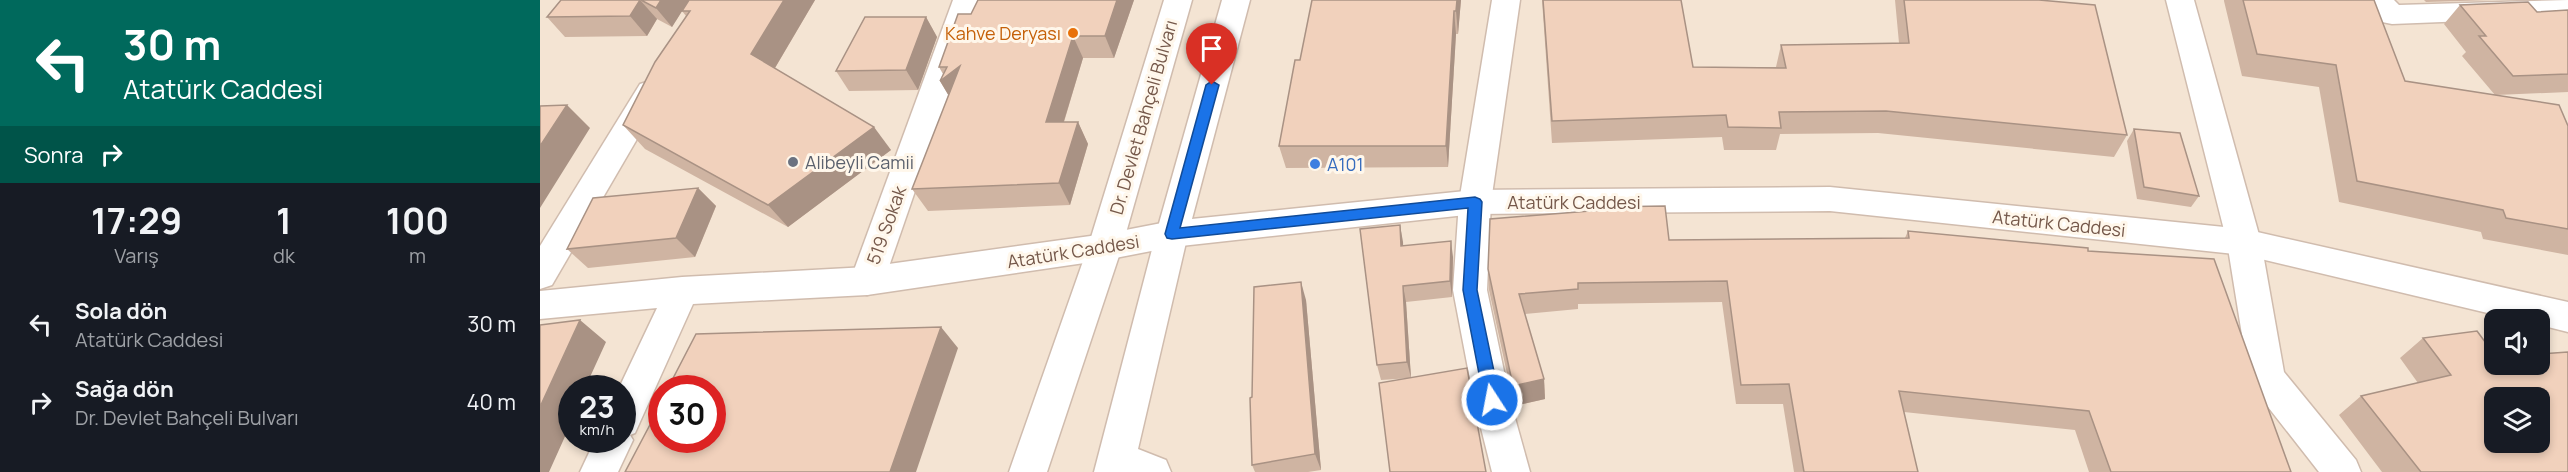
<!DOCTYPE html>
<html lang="tr">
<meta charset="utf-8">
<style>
body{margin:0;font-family:Manrope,sans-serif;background:#20242c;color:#f1f3f6;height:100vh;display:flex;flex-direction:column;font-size:22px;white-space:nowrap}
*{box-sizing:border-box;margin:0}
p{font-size:20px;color:#9ea1a6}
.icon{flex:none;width:33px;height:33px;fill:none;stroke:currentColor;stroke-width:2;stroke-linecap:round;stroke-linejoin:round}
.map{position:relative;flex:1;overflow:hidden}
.panel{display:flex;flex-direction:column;background:#171b24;width:540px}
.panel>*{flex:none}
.banner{background:#00695c;color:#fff;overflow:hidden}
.tools{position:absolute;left:1944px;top:309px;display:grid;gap:12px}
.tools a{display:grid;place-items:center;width:66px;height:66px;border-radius:12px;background:#171b24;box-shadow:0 3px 9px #0003;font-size:30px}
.speed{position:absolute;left:18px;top:375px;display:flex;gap:12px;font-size:30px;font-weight:700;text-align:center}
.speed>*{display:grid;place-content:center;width:78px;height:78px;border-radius:50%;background:#171b24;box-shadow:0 3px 9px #0003;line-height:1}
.speed small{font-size:15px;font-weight:400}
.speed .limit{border:9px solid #d22;background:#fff;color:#111}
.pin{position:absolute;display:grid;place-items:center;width:51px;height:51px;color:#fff;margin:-62px -26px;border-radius:50% 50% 50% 0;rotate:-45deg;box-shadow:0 0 6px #0007}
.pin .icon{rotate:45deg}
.me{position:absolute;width:66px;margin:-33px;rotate:349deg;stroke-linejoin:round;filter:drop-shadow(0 0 4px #0008)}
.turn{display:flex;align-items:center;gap:21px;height:126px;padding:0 24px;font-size:27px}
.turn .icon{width:78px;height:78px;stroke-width:2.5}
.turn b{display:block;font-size:42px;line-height:51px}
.then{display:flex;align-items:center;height:57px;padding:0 24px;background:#0003;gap:12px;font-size:22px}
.eta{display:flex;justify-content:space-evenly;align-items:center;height:102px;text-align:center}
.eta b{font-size:36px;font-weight:700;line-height:42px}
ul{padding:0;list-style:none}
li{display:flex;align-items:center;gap:18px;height:78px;padding:0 24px}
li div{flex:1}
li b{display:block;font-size:22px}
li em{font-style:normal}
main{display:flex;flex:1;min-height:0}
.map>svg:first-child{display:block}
.residential{fill:#f4e4d3;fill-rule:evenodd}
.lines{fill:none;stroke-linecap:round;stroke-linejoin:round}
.minor-casing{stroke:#d0bcae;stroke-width:3}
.tertiary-casing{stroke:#d0bcae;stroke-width:3}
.minor{fill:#fff;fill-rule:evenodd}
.tertiary{fill:#fff;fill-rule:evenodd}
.wall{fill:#cfb4a2}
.shaded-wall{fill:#a99284}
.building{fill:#f1d1bc;stroke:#a99284;stroke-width:1.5;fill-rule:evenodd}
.route{fill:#1a73e8;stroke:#114b97;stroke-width:1.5}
.food-dot{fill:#e8710a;stroke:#fff7eb;stroke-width:2}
.worship-dot{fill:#6b7280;stroke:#fff7eb;stroke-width:2}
.shop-dot{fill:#3f7fe0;stroke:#fff7eb;stroke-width:2}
.labels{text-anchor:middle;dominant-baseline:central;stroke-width:6;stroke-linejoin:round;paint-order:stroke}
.food-label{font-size:18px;fill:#c56008;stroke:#fff7eb;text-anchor:end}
.street-label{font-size:18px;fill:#75584a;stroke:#fff7eb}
.worship-label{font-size:18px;fill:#5b616d;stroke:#fff7eb;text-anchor:start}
.shop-label{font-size:18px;fill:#366cbe;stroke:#fff7eb;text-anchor:start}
</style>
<main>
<section class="panel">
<div class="banner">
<div class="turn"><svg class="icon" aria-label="left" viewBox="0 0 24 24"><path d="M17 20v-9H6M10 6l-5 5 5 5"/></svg><div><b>30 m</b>Atatürk Caddesi</div></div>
<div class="then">Sonra<svg class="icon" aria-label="right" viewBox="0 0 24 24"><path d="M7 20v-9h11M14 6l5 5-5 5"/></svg></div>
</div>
<div class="eta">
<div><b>17:29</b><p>Varış</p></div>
<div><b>1</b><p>dk</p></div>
<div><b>100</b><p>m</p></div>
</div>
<ul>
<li><svg class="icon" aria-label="left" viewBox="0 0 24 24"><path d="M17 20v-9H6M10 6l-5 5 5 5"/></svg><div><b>Sola dön</b><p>Atatürk Caddesi</p></div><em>30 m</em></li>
<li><svg class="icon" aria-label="right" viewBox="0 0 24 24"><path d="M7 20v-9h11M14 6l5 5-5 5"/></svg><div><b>Sağa dön</b><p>Dr. Devlet Bahçeli Bulvarı</p></div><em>40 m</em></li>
</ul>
</section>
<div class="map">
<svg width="2028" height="472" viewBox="0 0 2028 472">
<rect width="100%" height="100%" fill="#fcf3e5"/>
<path class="residential" d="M 0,0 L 2028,0 L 2028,472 L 0,472 ZM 1954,320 L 2000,320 L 2000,364 L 1954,364 ZM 32,388 L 82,388 L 82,440 L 32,440 ZM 122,388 L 172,388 L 172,440 L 122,440 ZM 1954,398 L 2000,398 L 2000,442 L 1954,442 Z"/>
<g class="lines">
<g class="minor-casing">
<g id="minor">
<path d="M 413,0 L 441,0 L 344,281 L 339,291 L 327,295 L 315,291 L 310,281 Z"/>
<path d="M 624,0 L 652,0 L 582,247 L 507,472 L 469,472 L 548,247 Z"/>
<path d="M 682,0 L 710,0 L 648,234 L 598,449 L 626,460 L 631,472 L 554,472 L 616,234 Z"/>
<path d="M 952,0 L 980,0 L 951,202 L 947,290 L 970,400 L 990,472 L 952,472 L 934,400 L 913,290 L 919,202 Z"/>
<path d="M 1626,0 L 1654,0 L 1721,242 L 1744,372 L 1816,460 L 1821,472 L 1779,472 L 1714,389 L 1709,378 L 1687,242 Z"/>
<path d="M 1825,0 L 1854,0 L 1859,5 L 2028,0 L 2028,17 L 1852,24 L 1842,22 Z"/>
<path d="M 110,81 L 120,84 L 125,91 L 12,285 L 0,289 L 0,246 L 100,84 Z"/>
</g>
</g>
<g class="tertiary-casing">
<path id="tertiary" d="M 1290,187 L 1704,229 L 2028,302 L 2028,332 L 2000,325 L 2000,320 L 1977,320 L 1704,255 L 1290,211 L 935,214 L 632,247 L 565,260 L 327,295 L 153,304 L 95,433 L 90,435 L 93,440 L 78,472 L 40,472 L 55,440 L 82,440 L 82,388 L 79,388 L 117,308 L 0,319 L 0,291 L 142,277 L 327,267 L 565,234 L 632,221 L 935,190 Z"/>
</g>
<use href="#minor" class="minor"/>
<use href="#tertiary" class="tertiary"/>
</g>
<g class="wall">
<path d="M 21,0 L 149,0 L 132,27 L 117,19 L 107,36 L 25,37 L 7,17 Z"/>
<path d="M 149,0 L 275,0 L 235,68 L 351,150 L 248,227 L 105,149 L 83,125 L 146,16 L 142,11 Z"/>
<path d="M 438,0 L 594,0 L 574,58 L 543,58 L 524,122 L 538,122 L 548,144 L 530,205 L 388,211 L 372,189 L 409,96 L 400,81 L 403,74 L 399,67 L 431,14 Z"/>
<path d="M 921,0 L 918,34 L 916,34 L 908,167 L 746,168 L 739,146 L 760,60 Z"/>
<path d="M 1002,0 L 1141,0 L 1153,67 L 1236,67 L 1241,45 L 1359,43 L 1355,0 L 1499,0 L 1587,135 L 1574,157 L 1338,133 L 1240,134 L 1236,150 L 1184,150 L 1182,137 L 1012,143 Z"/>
<path d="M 1684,0 L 1834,0 L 1865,81 L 1955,95 L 1922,56 L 1926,52 L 1904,24 L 1920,5 L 1997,12 L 2028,10 L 2028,92 L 1956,95 L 2028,126 L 2028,255 L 1943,239 L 1941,232 L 1799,202 L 1779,87 L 1702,76 L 1684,1 Z"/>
<path d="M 1884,0 L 1952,0 L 1886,2 Z"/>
<path d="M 386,17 L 397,37 L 378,90 L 309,91 L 296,71 Z"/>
<path d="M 1594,129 L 1659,196 L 1651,207 L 1597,199 L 1587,141 Z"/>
<path d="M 158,188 L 176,206 L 155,257 L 48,268 L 27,249 Z"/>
<path d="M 860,225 L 863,246 L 913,257 L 912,297 L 866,302 L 871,378 L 841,380 L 837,365 Z"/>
<path d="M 1368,231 L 1548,251 L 1751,472 L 1549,472 L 1535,430 L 1364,412 L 1378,472 L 1254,472 L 1243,404 L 1196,404 L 1182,302 L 1038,304 L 1038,309 L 985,314 L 1004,379 L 1005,399 L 974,406 L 949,290 L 948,269 L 1129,240 L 1365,238 Z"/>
<path d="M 766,300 L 781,470 L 768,472 L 715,472 L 712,465 L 712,397 Z"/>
<path d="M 1883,338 L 1954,364 L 2028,472 L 1842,472 L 1799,415 L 1821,396 L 1878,383 L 1860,358 Z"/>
</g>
<g class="shaded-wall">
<path d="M 100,0 L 117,19 L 107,36 L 90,16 Z"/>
<path d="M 121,0 L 149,0 L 132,27 L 116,8 Z"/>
<path d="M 244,0 L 275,0 L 229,78 L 211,54 Z"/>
<path d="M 577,0 L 594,0 L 574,58 L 565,36 Z"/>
<path d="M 917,0 L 921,0 L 918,34 L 916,11 Z"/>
<path d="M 914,11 L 916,34 L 908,167 L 906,146 Z"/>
<path d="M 386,17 L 397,37 L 378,90 L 366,70 Z"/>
<path d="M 533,36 L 543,58 L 517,144 L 506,122 Z"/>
<path d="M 420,66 L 413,103 L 400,81 Z"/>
<path d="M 27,105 L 50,128 L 0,208 L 0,146 Z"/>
<path d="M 538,122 L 548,144 L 530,205 L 519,183 Z"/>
<path d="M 334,127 L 351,150 L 248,227 L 228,205 Z"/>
<path d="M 158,188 L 176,206 L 155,257 L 136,238 Z"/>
<path d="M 860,225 L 863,242 L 864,263 L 861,246 Z"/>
<path d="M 911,241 L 913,257 L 912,297 L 910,281 Z"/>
<path d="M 761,282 L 766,300 L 781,470 L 775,454 Z"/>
<path d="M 863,286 L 866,302 L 871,378 L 867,362 Z"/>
<path d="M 40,320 L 66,342 L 45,388 L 32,388 L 32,421 L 9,472 L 0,472 L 0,407 Z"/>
<path d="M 401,327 L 418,348 L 376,472 L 350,472 Z"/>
<path d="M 1004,379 L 1005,399 L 974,406 L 973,386 Z"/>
</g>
<g class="building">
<path d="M 21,0 L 100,0 L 90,16 L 7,17 Z"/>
<path d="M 101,0 L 121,0 L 116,8 Z"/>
<path d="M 149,0 L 244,0 L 211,54 L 334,127 L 228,205 L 83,125 L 115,62 L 150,11 L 142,11 Z"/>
<path d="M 438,0 L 577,0 L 565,36 L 533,36 L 506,122 L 538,122 L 519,183 L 372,189 L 420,66 L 400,81 L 407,67 L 399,67 L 418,14 L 431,14 Z"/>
<path d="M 772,0 L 917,0 L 916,11 L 914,11 L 906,146 L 739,146 L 755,60 L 760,60 Z"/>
<path d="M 1003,0 L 1141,0 L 1153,67 L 1246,68 L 1241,45 L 1369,43 L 1364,0 L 1499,0 L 1555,5 L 1587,135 L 1346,111 L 1239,112 L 1241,128 L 1188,127 L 1186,115 L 1012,121 Z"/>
<path d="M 1703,0 L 1834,0 L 1865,81 L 2019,105 L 2028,126 L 2028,229 L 1966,218 L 1963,210 L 1817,181 L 1796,65 L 1717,54 Z"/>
<path d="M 1988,2 L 1997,12 L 2028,10 L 2028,74 L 1973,76 L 1939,36 L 1946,36 L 1920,5 Z"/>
<path d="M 325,17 L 386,17 L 366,70 L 296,71 Z"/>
<path d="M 27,105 L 0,146 L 0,106 Z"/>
<path d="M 1594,129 L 1640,133 L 1659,196 L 1604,187 Z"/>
<path d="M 158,188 L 136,238 L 27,249 L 53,198 Z"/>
<path d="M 1125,206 L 1129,240 L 1369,238 L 1368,231 L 1548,248 L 1548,251 L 1674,259 L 1751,472 L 1571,472 L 1549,411 L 1359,391 L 1378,472 L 1264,472 L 1249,384 L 1201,385 L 1187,281 L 1038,283 L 1038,289 L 979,294 L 1004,379 L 973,386 L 948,269 L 950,219 L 1062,210 L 1062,207 Z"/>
<path d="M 860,225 L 861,246 L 911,241 L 910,281 L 863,286 L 867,362 L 837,365 L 820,229 Z"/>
<path d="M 761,282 L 775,454 L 712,465 L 710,398 L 712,397 L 714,287 Z"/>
<path d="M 40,320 L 0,407 L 0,325 Z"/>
<path d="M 401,327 L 350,472 L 85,472 L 122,402 L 122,440 L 172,440 L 172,388 L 128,388 L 156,334 Z"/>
<path d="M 1937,331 L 1954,354 L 1954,364 L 2000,364 L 2000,354 L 2028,352 L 2028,472 L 1881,472 L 1821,396 L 1911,375 L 1883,338 ZM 1954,398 L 2000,398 L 2000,442 L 1954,442 Z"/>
<path d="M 927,368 L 946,472 L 850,472 L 839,383 Z"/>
</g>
<path class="route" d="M 672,81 L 679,85 L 640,228 L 935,197 L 940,199 L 942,202 L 937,290 L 960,400 L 957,404 L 952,406 L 947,404 L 944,400 L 923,290 L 928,208 L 632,239 L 627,238 L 625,234 L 666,85 Z"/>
<circle class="food-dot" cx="533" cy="33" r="6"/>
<circle class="worship-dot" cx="253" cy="162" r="6"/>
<circle class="shop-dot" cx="775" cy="164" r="6"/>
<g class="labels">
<g class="food-label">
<text x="521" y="33">Kahve Deryası</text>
</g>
<g class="street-label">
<text transform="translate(603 117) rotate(-74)">Dr. Devlet Bahçeli Bulvarı</text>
<text x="1034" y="202">Atatürk Caddesi</text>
<text transform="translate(1519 223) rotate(6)">Atatürk Caddesi</text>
<text transform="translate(346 225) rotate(-70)">519 Sokak</text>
<text transform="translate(533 251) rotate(-9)">Atatürk Caddesi</text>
</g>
<g class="worship-label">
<text x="265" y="162">Alibeyli Camii</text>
</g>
<g class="shop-label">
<text x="787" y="164">A101</text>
</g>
</g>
</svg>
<div class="tools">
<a><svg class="icon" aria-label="sound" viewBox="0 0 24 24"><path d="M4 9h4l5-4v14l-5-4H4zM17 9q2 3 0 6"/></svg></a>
<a><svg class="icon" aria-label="layers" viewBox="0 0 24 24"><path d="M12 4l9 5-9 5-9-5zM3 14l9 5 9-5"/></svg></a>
</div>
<div class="speed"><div>23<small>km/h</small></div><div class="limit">30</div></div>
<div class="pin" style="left:672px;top:85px;background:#d93025"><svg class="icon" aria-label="arrive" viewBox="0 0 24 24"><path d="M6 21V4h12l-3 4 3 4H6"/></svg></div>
<svg class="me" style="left:952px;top:400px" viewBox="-20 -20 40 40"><circle r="17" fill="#1a73e8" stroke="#fff" stroke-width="3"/><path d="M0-11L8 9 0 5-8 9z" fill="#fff"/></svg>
</div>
</main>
